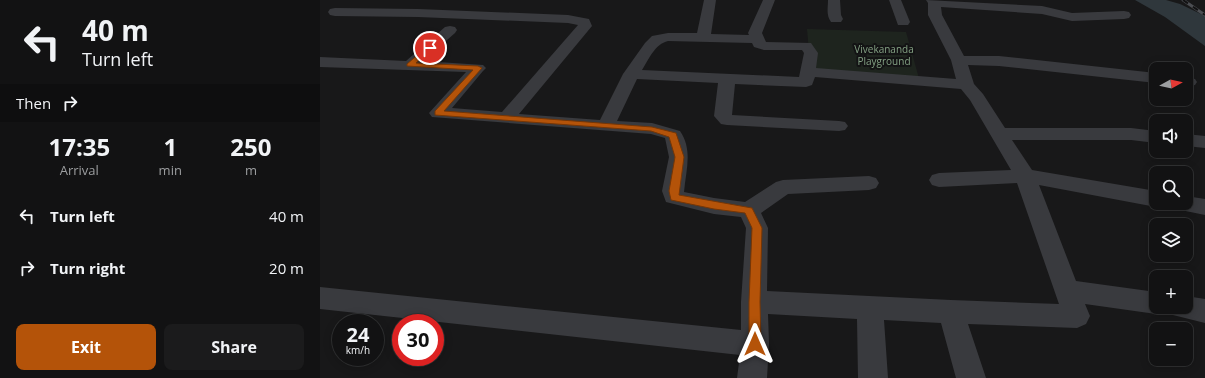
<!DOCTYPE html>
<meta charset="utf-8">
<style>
body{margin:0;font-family:"Open Sans",sans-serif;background:#1b1b1c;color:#f1f3f6;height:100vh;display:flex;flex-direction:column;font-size:15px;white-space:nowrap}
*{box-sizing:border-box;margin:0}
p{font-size:13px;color:#9c9ea0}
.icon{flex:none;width:22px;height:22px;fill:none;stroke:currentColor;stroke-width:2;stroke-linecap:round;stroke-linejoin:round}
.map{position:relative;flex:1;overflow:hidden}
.drawer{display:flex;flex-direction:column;background:#121213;width:320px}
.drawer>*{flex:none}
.guide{background:#121213;color:#f1f3f6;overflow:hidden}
.needle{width:26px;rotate:82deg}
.tools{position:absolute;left:829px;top:62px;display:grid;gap:8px}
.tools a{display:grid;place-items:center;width:44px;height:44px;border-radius:8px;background:#121213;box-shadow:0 2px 10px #0003,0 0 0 1px #313233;font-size:20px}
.speed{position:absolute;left:12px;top:314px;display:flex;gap:8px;font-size:20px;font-weight:700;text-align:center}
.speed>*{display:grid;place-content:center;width:52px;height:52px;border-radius:50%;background:#121213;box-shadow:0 2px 10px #0003,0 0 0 1px #313233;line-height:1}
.speed small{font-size:10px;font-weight:400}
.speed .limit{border:6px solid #d22;background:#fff;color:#111}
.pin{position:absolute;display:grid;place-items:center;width:34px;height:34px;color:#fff;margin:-17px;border:2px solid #fff;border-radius:50%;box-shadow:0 1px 4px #0007}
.me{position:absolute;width:44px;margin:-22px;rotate:0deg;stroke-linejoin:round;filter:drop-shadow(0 0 3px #0008)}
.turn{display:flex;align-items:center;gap:14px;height:84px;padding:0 16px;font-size:18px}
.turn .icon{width:52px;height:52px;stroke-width:2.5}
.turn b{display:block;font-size:28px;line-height:34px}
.then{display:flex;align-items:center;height:38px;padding:0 16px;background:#0003;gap:8px;font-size:15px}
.eta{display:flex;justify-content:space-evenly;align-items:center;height:68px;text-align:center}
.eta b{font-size:24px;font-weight:700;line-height:28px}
.button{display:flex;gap:8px;margin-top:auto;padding:8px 16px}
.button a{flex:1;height:46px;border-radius:8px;background:#b45309;color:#fff;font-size:16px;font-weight:700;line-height:46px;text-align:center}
.button a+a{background:#1b1b1c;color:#f1f3f6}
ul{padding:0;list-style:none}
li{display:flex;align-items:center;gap:12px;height:52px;padding:0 16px}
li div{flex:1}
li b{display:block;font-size:15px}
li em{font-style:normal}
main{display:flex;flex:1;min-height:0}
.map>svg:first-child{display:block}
.green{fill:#1e241e}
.water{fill:#2f373c}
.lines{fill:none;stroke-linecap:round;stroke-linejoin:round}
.minor{fill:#393a3e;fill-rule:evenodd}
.rail-casing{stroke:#4c4e53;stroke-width:3}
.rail{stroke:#131314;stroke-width:2;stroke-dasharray:6;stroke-linecap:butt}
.route{fill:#b45309;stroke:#753606}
.labels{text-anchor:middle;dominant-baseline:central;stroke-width:4;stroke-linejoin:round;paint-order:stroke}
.far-park-label{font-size:10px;fill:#84a184;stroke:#131314}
</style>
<main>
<section class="drawer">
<div class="guide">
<div class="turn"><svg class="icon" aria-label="left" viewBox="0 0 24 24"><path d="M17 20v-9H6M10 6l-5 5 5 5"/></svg><div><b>40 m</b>Turn left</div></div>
<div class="then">Then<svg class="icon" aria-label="right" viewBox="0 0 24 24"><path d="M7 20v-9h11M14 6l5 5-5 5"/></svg></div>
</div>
<div class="eta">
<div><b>17:35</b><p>Arrival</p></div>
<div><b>1</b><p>min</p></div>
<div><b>250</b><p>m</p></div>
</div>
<ul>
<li><svg class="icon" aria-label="left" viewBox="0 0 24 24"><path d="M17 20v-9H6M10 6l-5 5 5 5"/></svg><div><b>Turn left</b></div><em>40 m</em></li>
<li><svg class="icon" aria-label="right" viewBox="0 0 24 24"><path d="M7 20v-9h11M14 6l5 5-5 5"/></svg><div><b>Turn right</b></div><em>20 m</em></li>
</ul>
<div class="button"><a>Exit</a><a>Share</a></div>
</section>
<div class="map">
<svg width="885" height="378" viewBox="0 0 885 378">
<rect width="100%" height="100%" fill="#181819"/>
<path class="green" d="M 487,29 L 586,32 L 600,82 L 491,73 Z"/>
<path class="water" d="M 815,0 L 846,0 L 860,4 L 885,16 L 885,46 L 845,17 Z"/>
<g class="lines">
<g class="minor">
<path d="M 384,0 L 396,0 L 391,34 L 429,35 L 428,33 L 443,0 L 455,0 L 442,33 L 446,42 L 491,43 L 498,53 L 496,68 L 636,79 L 631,60 L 608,15 L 608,3 L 606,0 L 722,6 L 752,13 L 804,11 L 809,12 L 811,15 L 809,18 L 804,19 L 752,21 L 722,14 L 621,7 L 622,15 L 644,56 L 679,56 L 836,73 L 836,83 L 679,66 L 648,65 L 654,84 L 663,94 L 685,128 L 811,128 L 836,131 L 836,143 L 811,140 L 692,140 L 712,170 L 836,191 L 836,203 L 844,203 L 836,207 L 719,185 L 756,281 L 836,292 L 836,307 L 847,307 L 845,311 L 836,314 L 765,304 L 770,316 L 766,324 L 757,328 L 648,324 L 666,378 L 636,378 L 621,323 L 564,320 L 568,378 L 538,378 L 537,319 L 448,314 L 449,344 L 447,378 L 417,378 L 420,355 L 0,309 L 0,287 L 421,330 L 421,302 L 426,228 L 421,217 L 394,214 L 346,202 L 342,191 L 349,157 L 345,138 L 331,134 L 112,117 L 109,113 L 146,72 L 0,67 L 0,57 L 86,61 L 125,27 L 130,26 L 135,27 L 137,30 L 135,33 L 103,61 L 163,65 L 166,68 L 163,71 L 132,108 L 182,112 L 258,25 L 248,23 L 98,17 L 15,16 L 10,15 L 8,12 L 10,9 L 15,8 L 98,9 L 248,15 L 269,19 L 272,26 L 199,114 L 280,120 L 303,74 L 325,43 L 332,36 L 348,33 L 377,33 ZM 348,41 L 432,43 L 434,47 L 444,50 L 482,50 L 484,53 L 479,77 L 322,70 C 329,59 335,44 348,41 ZM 495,77 L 641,89 L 650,100 L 691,170 L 619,173 L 612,175 L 609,180 L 612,185 L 619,187 L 697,183 L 739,304 L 631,300 L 447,291 L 448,228 L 441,213 L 468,194 L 549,190 L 556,188 L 559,183 L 556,178 L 549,176 L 463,180 L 456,182 L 425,202 L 394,198 L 364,192 C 366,170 373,150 360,131 L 332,123 L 297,121 L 317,79 L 398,83 L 394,116 L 401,124 L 407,125 L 519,131 L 525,130 L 528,126 L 525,122 L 519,121 L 412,115 L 415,84 L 486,87 L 492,85 Z"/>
<path d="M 508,0 L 520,0 L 521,15 L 523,19 L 521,22 L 511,22 C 506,15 508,8 508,0 Z"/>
<path d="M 569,0 L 581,0 L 590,22 L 588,25 L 578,25 Z"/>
<path d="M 866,77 L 875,79 L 877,82 L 875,85 L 866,87 Z"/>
<path d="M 866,134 L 885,136 L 885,148 L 866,146 Z"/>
<path d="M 866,196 L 885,199 L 885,215 L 851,208 L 848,203 L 866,203 Z"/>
<path d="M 866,296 L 885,299 L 885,323 L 853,315 L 849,307 L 866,307 Z"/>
</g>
<g class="rail-casing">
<path id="rail" d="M 863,0 L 885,15"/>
</g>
<use href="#rail" class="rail"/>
</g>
<path class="route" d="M 108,46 L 113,48 L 96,63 L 158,66 L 162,68 L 124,111 L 332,127 L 356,133 L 364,157 L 359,195 L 432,208 L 442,228 L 440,302 L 441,344 L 439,348 L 435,350 L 430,348 L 429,344 L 429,302 L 432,228 L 425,213 L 394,209 L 351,200 L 349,191 L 355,157 L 349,137 L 331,131 L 115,115 L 115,111 L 153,70 L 87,66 L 87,64 Z"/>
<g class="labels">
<g class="far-park-label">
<text x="564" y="49">Vivekananda<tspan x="564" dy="12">Playground</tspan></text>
</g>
</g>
</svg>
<div class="tools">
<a><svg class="needle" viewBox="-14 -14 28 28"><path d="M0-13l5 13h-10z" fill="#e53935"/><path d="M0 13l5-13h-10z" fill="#9c9ea0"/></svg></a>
<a><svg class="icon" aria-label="sound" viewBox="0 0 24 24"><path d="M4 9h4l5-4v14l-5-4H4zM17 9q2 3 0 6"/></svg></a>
<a><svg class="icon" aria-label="search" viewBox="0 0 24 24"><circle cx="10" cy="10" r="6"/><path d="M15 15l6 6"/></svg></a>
<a><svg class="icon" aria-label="layers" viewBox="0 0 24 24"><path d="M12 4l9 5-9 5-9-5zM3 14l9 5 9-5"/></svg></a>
<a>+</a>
<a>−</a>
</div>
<div class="speed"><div>24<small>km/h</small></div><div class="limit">30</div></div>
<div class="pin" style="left:110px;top:48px;background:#d93025"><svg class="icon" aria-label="arrive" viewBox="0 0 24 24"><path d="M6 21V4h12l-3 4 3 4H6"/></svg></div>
<svg class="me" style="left:435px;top:344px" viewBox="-20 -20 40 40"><path d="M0-17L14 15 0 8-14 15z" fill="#b45309" stroke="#fff" stroke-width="4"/></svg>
</div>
</main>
